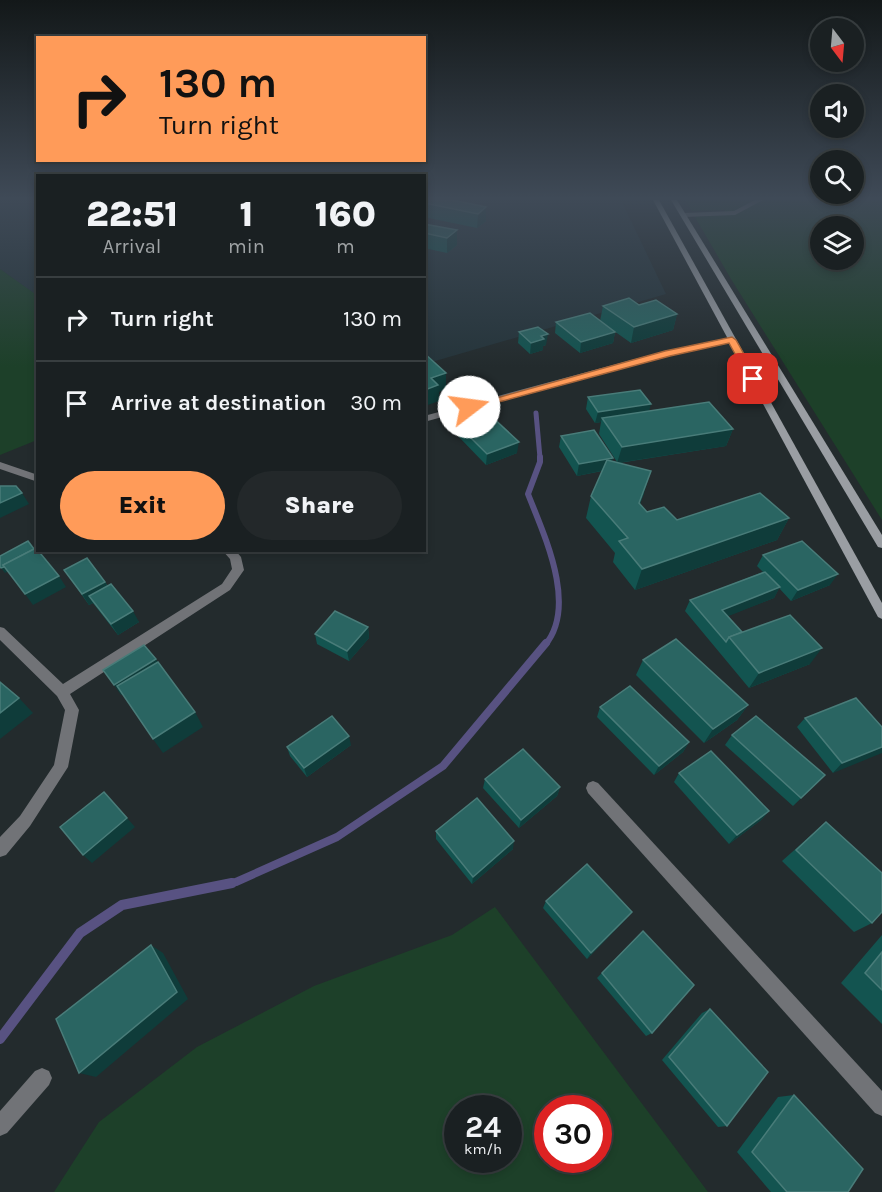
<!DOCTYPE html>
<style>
body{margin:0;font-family:Karla,sans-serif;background:#23282a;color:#f1f3f6;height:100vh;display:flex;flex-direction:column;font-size:22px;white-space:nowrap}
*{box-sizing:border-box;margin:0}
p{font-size:20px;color:#9fa3a5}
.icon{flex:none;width:33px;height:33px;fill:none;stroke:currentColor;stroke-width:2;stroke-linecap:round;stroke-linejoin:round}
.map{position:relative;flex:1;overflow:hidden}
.side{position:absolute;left:36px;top:174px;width:390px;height:378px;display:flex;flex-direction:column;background:#1a2022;border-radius:0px;box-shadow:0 3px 9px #0003,0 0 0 2px #383e40}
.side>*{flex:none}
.banner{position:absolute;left:36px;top:36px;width:390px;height:126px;border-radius:0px;box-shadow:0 3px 9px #0003,0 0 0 2px #383e40;background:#ff9b59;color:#111;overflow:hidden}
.needle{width:39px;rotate:164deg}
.tools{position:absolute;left:810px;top:18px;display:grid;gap:12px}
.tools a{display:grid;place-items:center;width:54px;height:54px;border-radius:50%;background:#1a2022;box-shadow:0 3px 9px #0003,0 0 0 2px #383e40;font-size:30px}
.speed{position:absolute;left:444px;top:1095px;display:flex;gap:12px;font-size:30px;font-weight:700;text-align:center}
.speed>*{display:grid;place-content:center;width:78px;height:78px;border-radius:50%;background:#1a2022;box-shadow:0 3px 9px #0003,0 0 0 2px #383e40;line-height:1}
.speed small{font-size:15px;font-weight:400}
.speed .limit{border:9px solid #d22;background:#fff;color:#111}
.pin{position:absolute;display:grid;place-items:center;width:51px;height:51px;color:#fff;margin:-26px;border-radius:12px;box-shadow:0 3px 9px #0006}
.me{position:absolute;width:66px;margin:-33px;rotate:75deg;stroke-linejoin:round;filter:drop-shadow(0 0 4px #0008)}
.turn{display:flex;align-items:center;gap:21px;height:126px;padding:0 24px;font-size:27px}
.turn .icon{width:78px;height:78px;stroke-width:2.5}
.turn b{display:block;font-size:42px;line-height:51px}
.eta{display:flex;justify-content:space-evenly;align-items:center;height:102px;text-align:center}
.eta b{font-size:36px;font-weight:800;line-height:42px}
.action{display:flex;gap:12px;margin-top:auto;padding:12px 24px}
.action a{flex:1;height:69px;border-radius:36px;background:#ff9b59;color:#111;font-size:24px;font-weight:800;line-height:69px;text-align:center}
.action a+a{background:#23282a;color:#f1f3f6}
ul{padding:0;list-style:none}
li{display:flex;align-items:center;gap:18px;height:84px;padding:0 24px;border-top:2px solid #383e40}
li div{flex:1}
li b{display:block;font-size:22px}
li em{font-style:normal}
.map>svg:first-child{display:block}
.built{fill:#25343a}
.green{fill:#1d4029;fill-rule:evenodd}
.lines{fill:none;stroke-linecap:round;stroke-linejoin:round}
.stream-far3{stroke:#585282;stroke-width:5}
.stream-far2{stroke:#585282;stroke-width:6}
.stream-far1{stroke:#585282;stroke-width:8}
.stream{stroke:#585282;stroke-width:10}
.service{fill:#717377;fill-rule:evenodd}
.minor{fill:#717377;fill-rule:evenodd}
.secondary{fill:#9a9ea3;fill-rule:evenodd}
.wall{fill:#135450}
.shaded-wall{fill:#0f3c3a}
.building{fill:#2a6562;stroke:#497c79;stroke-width:1.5}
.route{fill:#ff9b59;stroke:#a6653a;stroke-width:1.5}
</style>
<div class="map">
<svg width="882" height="1192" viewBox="0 0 882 1192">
<rect width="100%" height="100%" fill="#232b2d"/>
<g class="built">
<path d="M 0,200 L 37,200 L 37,296 L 0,269 Z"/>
<path d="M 425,200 L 621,200 L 666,294 L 425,364 Z"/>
</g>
<g class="green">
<path d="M 685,200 L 882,200 L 882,520 L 731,279 L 695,217 L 727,215 L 724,210 L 692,211 ZM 820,226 L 854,226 L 854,260 L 820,260 Z"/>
<path d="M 0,269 L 38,296 L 37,440 L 0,455 Z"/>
<path d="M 495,907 L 708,1192 L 54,1192 L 99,1122 L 197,1047 L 314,986 L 452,935 ZM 508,1108 L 508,1160 L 458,1160 L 458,1108 ZM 598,1108 L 598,1160 L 548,1160 L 548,1108 Z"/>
</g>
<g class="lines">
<path class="stream-far3" d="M 536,413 L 540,458"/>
<path class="stream-far2" d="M 540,457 L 540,462 L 528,494 C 544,535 578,606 545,645"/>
<path class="stream-far1" d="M 225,884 L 236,882 L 337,837 L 443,766 L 546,643"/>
<path class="stream" d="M 0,1039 L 80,933 L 122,905 L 232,883"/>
<g class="service">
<path d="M 755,200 L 763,200 L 735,215 L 683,217 L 680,215 L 683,213 L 734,211 Z"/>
<path d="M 593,781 L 598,783 L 882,1091 L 882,1116 L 875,1113 L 588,793 L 586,788 L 588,783 Z"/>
<path d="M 42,1068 L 49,1071 L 52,1078 L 49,1085 L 7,1133 L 0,1136 L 0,1111 L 35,1071 Z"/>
</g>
<g class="minor">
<path d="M 732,338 L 735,338 L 735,342 L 669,355 L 424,422 L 424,416 L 665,351 Z"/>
<path d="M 0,462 L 38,475 L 38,482 L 0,469 Z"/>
<path d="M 222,550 L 235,550 L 241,557 L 244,570 L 230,590 L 70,694 L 79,710 L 68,767 L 30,826 L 6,855 L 0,857 L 0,837 L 20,816 L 54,765 L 65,710 L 57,696 L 0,640 L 0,627 L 4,628 L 63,684 L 222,584 L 232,569 L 230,559 Z"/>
</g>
<g class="secondary">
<path d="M 653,200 L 659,200 L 882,603 L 882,619 L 878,617 Z"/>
<path d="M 671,200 L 677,200 L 882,535 L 882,548 L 878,547 Z"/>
</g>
</g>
<g class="wall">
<path d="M 424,200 L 486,207 L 486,221 L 477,228 L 424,217 Z"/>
<path d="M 424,224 L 457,230 L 457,245 L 447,253 L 424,248 Z"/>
<path d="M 639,305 L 677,314 L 673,330 L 631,343 L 614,331 L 615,332 L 613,343 L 580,353 L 555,333 L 556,322 L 600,321 L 603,306 Z"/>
<path d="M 519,332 L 546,345 L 543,346 L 543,350 L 530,354 L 518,343 Z"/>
<path d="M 588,397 L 733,429 L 726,446 L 619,463 L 644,493 L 640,504 L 647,512 L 677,520 L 789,518 L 777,540 L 635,590 L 613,562 L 615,553 L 586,518 L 591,496 L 602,471 L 577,476 L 559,447 L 561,436 L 612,461 L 617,462 L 599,434 L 601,422 L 595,423 L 586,409 Z"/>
<path d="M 458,425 L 517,453 L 486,465 L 458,436 Z"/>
<path d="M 763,555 L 830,585 L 791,601 L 779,588 L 774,598 L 727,616 L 742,632 L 810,664 L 749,688 L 685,611 L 690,600 L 763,572 L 757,566 Z"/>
<path d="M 64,570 L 105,582 L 108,586 L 139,622 L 118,635 L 93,603 L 89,605 Z"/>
<path d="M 368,627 L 369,638 L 349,661 L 317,644 L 315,634 Z"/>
<path d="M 643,660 L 748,705 L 737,720 L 704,743 L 636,675 Z"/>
<path d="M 600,707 L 689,742 L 683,752 L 654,775 L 597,717 Z"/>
<path d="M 805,718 L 882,727 L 833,773 L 797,727 Z"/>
<path d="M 732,735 L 825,775 L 793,806 L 725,745 Z"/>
<path d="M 351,745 L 307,777 L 290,756 L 287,747 Z"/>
<path d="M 679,773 L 769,811 L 761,820 L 729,844 L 674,782 Z"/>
<path d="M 485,779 L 560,787 L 557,796 L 519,828 L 483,788 Z"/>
<path d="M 826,822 L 872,923 L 854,932 L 782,861 Z"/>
<path d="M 436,831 L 513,849 L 472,884 L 436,839 Z"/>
<path d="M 546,901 L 632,912 L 626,919 L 587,959 L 543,908 Z"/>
<path d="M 643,931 L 652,1033 L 646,1036 L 597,978 Z"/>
<path d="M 882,935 L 882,1024 L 841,983 Z"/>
<path d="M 710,1009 L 727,1126 L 718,1127 L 662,1060 L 702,1013 Z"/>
<path d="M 794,1095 L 848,1192 L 771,1192 L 737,1152 L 778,1097 Z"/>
</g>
<g class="shaded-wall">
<path d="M 486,207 L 486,221 L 477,228 L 478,214 Z"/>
<path d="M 457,230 L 457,245 L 447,253 L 447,238 Z"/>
<path d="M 677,314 L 673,330 L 631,343 L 634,327 Z"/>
<path d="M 615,332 L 613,343 L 580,353 L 581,342 Z"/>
<path d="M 548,334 L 546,345 L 543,346 L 543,350 L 530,354 L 531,343 L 541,336 Z"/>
<path d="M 446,373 L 446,389 L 439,392 L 439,401 L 425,406 L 425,390 L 431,378 Z"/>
<path d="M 651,404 L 648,415 L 602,418 L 601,422 L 595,423 L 598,412 Z"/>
<path d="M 733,429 L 726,446 L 617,463 L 622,447 Z"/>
<path d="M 519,442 L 517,453 L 486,465 L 487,454 Z"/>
<path d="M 613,458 L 610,469 L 577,476 L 579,464 Z"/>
<path d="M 651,471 L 644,493 L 632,525 L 639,503 Z"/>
<path d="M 22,493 L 29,504 L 0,518 L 0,503 Z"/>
<path d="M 789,518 L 777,540 L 635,590 L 642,569 Z"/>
<path d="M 39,556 L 5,573 L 1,568 Z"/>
<path d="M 838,574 L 830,585 L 791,601 L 798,590 Z"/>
<path d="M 59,576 L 66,587 L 33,605 L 25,594 Z"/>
<path d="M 105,582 L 112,593 L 89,596 L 93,603 L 89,605 L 82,594 Z"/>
<path d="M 780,587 L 774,598 L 716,621 L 722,610 Z"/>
<path d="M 133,611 L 139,622 L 118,635 L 111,624 Z"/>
<path d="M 368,627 L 369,638 L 349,661 L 347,651 Z"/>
<path d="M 822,648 L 810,664 L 749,688 L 759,673 Z"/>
<path d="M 156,659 L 162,670 L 121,695 L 114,685 Z"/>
<path d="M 19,698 L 33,713 L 0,739 L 0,713 Z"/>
<path d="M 748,705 L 737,720 L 704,743 L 713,729 Z"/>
<path d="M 195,712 L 203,727 L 163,753 L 153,739 Z"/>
<path d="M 349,736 L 351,745 L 307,777 L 304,768 Z"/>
<path d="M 689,742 L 683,752 L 654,775 L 659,766 Z"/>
<path d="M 882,747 L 882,753 L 833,773 L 842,763 Z"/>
<path d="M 560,787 L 557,796 L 519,828 L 521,820 Z"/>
<path d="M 104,792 L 135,827 L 92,863 L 83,855 Z"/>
<path d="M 769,811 L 761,820 L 729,844 L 737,835 Z"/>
<path d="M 514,841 L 513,849 L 472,884 L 473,877 Z"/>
<path d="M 632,912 L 626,919 L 587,959 L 591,953 Z"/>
<path d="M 151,945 L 163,953 L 188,999 L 96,1077 L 79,1073 Z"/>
</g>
<g class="building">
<path d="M 424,200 L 452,200 L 486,207 L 478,214 L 424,203 Z"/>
<path d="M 424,224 L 457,230 L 447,238 L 424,233 Z"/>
<path d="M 629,298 L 639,305 L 656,300 L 677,314 L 634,327 L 603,306 Z"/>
<path d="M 590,313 L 615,332 L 581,342 L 556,322 Z"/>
<path d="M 538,327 L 548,334 L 541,336 L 544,339 L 531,343 L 519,332 Z"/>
<path d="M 424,353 L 446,373 L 431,378 L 438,385 L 425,390 Z"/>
<path d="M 640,390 L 651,404 L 598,412 L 588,397 Z"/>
<path d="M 709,402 L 733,429 L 622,447 L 602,418 Z"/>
<path d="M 489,414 L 519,442 L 487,454 L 458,425 Z"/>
<path d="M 594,430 L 613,458 L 579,464 L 561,436 Z"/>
<path d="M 607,460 L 651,471 L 639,503 L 647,512 L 664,507 L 677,520 L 760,493 L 789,518 L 642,569 L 619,541 L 628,538 L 591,496 Z"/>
<path d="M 0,486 L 16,486 L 22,493 L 0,503 Z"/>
<path d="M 28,541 L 34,549 L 3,565 L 4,567 L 1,568 L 0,567 L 0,556 Z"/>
<path d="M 802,541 L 838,574 L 798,590 L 763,555 Z"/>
<path d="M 36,548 L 59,576 L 25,594 L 3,565 Z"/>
<path d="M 87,558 L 105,582 L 82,594 L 64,570 Z"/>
<path d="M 765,572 L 780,587 L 722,610 L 742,632 L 729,637 L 726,642 L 690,600 Z"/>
<path d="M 111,584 L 133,611 L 111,624 L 89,596 Z"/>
<path d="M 335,611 L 368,627 L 347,651 L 315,634 Z"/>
<path d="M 790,615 L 822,648 L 759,673 L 729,637 Z"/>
<path d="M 676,639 L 748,705 L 713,729 L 643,660 Z"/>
<path d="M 144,645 L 156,659 L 114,685 L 103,670 Z"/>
<path d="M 158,662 L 195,712 L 153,739 L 117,686 Z"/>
<path d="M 0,682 L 19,698 L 0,713 Z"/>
<path d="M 630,686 L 689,742 L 659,766 L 600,707 Z"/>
<path d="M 856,698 L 882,727 L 882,747 L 842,763 L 805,718 Z"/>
<path d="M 332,716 L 349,736 L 304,768 L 287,747 Z"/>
<path d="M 756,716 L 825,775 L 801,798 L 732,735 Z"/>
<path d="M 523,749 L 560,787 L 521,820 L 485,779 Z"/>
<path d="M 711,751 L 769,811 L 737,835 L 679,773 Z"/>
<path d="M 104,792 L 127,818 L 83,855 L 60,827 Z"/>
<path d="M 477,798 L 514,841 L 473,877 L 436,831 Z"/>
<path d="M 826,822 L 882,873 L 882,912 L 872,923 L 796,850 Z"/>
<path d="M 587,864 L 632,912 L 591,953 L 546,901 Z"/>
<path d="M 643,931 L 694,985 L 652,1033 L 602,973 Z"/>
<path d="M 151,945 L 177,992 L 79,1073 L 56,1019 Z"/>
<path d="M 882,952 L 882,990 L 865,973 Z"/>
<path d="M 710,1009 L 768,1072 L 727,1126 L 669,1057 Z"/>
<path d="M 794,1095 L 863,1169 L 848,1192 L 787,1192 L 752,1152 Z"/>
</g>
<linearGradient id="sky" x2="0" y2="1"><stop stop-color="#131819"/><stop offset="0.54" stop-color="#3f4a57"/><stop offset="1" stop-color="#3f4a57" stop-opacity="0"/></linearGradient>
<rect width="882" height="367" fill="url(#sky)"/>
<path class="route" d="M 732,337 L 736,340 L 758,379 L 757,381 L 750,381 L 729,343 L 670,356 L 469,410 L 464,407 L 665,351 Z"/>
</svg>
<div class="tools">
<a><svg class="needle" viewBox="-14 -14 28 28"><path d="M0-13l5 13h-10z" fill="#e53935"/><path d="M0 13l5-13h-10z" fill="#9fa3a5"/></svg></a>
<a><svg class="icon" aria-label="sound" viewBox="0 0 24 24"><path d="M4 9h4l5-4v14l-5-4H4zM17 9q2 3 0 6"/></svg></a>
<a><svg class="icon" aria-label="search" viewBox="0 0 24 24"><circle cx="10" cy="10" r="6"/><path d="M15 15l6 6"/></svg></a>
<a><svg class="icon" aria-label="layers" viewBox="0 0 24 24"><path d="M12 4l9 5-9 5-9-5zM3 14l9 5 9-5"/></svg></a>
</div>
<div class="speed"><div>24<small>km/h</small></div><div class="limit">30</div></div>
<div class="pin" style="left:753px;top:379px;background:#d93025"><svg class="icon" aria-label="arrive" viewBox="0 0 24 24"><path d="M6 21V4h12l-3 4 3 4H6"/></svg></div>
<svg class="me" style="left:469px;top:407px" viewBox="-20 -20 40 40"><circle r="19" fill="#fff"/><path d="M0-13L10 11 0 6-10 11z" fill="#ff9b59"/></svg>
<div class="banner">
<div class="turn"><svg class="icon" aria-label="right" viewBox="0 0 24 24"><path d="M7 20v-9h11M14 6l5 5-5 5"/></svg><div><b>130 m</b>Turn right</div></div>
</div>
<section class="side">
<div class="eta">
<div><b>22:51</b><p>Arrival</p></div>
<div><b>1</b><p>min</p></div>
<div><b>160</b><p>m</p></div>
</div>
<ul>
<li><svg class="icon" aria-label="right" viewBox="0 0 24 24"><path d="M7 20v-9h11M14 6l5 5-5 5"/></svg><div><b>Turn right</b></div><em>130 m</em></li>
<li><svg class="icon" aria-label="arrive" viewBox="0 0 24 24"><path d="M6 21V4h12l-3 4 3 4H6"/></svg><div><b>Arrive at destination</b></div><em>30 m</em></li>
</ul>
<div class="action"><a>Exit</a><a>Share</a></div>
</section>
</div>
